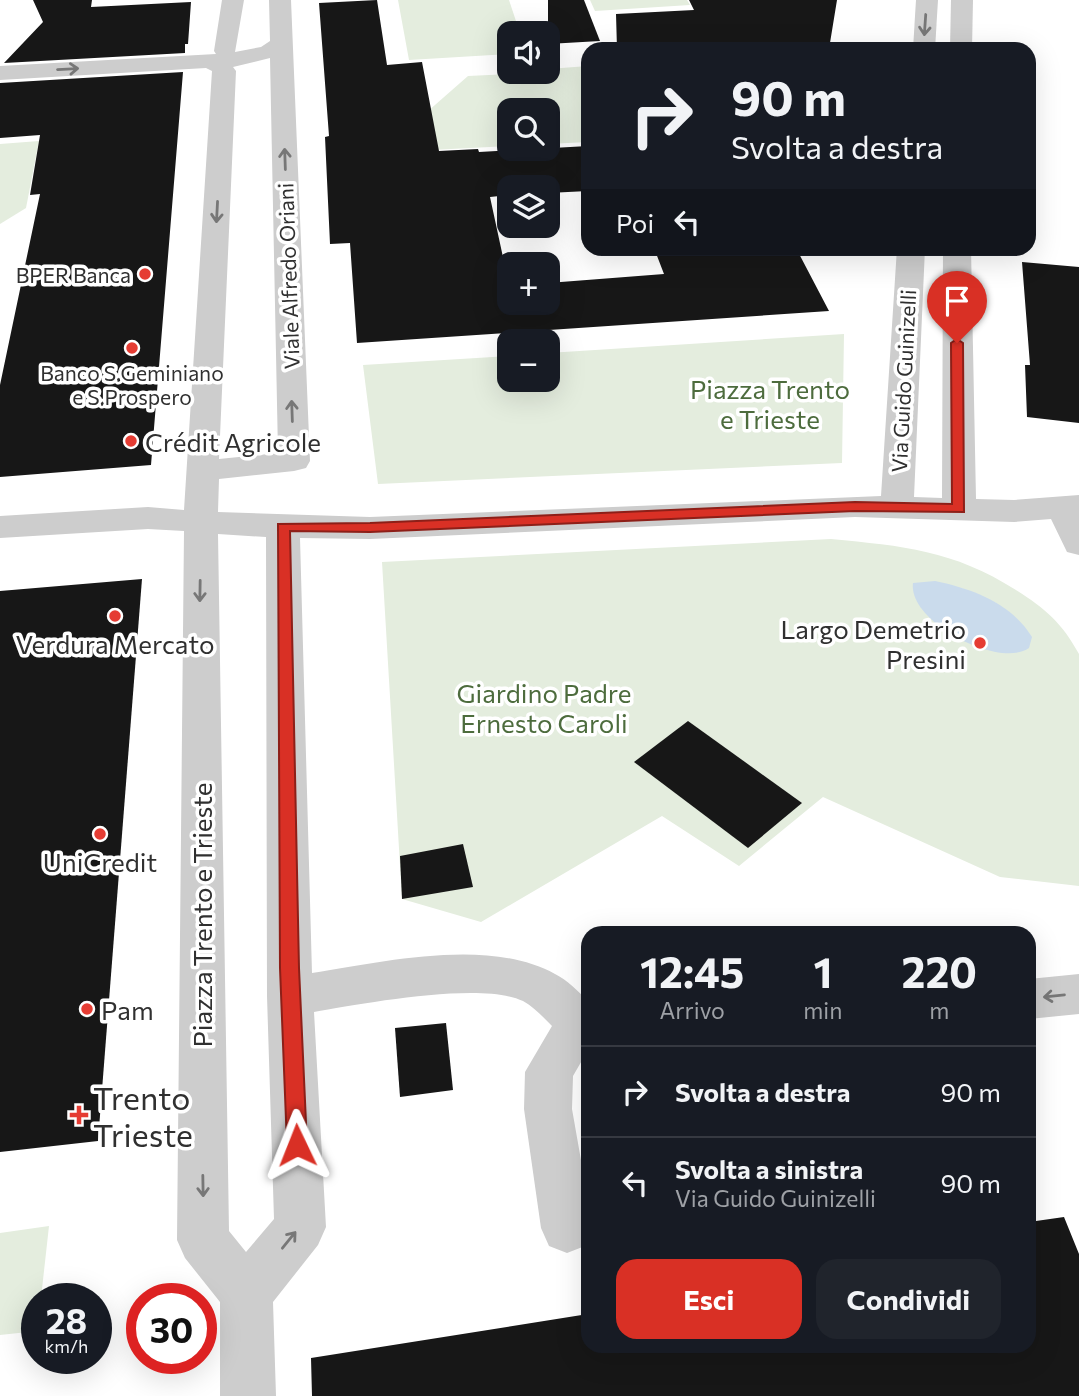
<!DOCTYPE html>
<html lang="it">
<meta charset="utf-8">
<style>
body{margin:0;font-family:Commissioner,sans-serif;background:#20242c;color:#f1f3f6;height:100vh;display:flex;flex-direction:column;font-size:26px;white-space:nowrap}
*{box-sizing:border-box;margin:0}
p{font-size:23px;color:#9ea1a6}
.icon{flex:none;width:38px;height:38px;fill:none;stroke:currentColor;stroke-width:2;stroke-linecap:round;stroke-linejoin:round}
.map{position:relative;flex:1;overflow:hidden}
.details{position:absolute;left:581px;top:926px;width:455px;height:427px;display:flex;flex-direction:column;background:#171b24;border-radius:21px;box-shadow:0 7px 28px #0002}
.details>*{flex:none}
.guide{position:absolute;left:581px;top:42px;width:455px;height:214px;border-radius:21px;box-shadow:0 7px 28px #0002;background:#171b24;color:#f1f3f6;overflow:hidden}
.controls{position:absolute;left:497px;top:21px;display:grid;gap:14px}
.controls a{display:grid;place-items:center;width:63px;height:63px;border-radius:14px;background:#171b24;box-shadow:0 7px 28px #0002;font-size:35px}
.speed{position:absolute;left:21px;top:1283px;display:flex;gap:14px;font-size:35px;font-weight:700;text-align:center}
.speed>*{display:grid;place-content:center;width:91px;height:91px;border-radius:50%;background:#171b24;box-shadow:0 7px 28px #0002;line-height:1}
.speed small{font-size:18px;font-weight:400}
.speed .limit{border:10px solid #d22;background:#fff;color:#111}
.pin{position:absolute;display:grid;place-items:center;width:60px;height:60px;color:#fff;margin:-72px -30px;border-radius:50% 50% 50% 0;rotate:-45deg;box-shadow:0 0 7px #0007}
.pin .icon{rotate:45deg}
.me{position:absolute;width:77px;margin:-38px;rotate:358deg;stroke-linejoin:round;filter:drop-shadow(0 0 5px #0008)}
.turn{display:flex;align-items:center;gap:24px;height:147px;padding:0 35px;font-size:32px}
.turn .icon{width:91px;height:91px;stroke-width:2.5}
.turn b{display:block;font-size:49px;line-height:60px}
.then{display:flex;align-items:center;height:66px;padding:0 35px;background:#0003;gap:14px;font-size:26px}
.eta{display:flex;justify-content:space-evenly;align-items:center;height:119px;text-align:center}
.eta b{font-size:42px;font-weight:700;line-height:49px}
.primary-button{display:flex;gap:14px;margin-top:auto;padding:14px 35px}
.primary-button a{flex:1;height:80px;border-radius:21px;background:#d93025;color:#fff;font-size:28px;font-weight:700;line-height:80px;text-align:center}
.primary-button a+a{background:#20242c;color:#f1f3f6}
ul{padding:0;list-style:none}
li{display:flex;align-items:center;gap:21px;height:91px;padding:0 35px;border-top:2px solid #363941}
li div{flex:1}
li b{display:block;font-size:26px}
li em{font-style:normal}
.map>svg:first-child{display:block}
.green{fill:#e4edde;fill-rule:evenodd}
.water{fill:#cadbec}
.building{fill:#171717}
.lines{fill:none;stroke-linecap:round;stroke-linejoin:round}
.minor{fill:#cdcdcd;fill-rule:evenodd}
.oneway{stroke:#777}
.route{fill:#d93025;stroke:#8d1f18;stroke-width:2}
.poi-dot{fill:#e53c33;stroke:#fff;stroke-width:2.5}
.labels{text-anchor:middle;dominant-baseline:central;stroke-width:7;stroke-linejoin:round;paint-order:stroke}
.far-poi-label{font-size:21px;fill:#303030;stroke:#fff;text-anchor:end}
.far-street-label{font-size:21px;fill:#303030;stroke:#fff}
.park-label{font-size:26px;fill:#4d6c3d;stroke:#fff}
.poi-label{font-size:26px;fill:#303030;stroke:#fff;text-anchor:start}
.street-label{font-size:26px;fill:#303030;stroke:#fff}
.near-poi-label{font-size:32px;fill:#303030;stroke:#fff;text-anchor:start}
</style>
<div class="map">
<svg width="1079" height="1396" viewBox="0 0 1079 1396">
<rect width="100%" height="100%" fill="#fff"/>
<g class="green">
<path d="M 398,0 L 509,0 L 520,33 L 509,33 L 509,54 L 409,60 Z"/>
<path d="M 590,0 L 687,0 L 690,5 L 595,11 Z"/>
<path d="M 588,66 L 588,142 L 548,144 L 548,110 L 509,110 L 509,146 L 412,151 L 419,119 L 468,76 L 548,72 L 548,69 Z"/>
<path d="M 39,141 L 26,208 L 0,224 L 0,144 Z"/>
<path d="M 844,334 L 842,463 L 378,484 L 363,365 L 509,356 L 509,380 L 548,380 L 548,353 Z"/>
<path d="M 831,539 C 903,546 953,550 1016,590 C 1046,609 1062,623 1079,654 L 1079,886 L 1000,877 L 823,797 L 739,866 L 662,816 L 481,922 L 402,899 L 382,562 ZM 961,588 L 996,603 L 943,629 L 919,604 Z"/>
<path d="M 49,1226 L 41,1298 L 37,1298 L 37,1331 L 0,1335 L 0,1233 Z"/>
</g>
<path class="water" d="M 935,581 C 973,589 1011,603 1032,637 L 1029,648 C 999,669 908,622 913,583 Z"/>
<g class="building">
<path d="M 33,0 L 92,0 L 91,7 L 191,2 L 188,44 L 185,44 L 185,53 L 4,63 L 43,22 Z"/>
<path d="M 377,0 L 387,65 L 422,62 L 439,151 L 478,149 L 479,152 L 588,146 L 588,191 L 548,193 L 548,187 L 509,187 L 509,195 L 490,197 L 509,285 L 509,303 L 548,303 L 548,283 L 664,274 L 654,248 L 796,248 L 829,311 L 357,343 L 350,243 L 330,244 L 325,137 L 329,136 L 319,3 Z"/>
<path d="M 548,0 L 584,0 L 600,41 L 548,44 Z"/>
<path d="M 689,0 L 837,0 L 829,49 L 617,49 L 616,14 L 694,10 Z"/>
<path d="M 183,72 L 151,465 L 0,477 L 0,385 L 40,194 L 30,195 L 40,135 L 0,138 L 0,83 Z"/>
<path d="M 1022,262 L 1079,267 L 1079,423 L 1027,417 L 1025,365 L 1030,365 Z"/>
<path d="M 142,579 L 98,1141 L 0,1152 L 0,591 Z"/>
<path d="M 688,721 L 802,803 L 748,848 L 634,762 Z"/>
<path d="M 463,844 L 473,887 L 402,899 L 400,856 Z"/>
<path d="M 446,1023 L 453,1090 L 400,1097 L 395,1028 Z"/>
<path d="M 1064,1217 L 1079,1254 L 1079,1396 L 312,1396 L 311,1358 L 588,1314 L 588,1346 L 1029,1346 L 1029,1222 Z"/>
</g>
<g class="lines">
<g class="minor">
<path d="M 222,0 L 244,0 L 235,52 L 261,47 L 270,41 L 269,0 L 291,0 L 310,461 L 306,468 L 294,471 L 219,479 L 218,512 L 370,517 L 881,496 L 897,248 L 925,248 L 914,497 L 942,498 L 943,248 L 971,248 L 976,499 L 1014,500 L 1079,495 L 1079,555 L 1067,552 L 1051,519 L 1014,522 L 855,517 L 370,539 L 300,538 L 312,973 C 384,962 488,937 555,974 C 567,980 578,991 588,1001 L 588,1050 L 573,1076 L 572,1109 L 588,1200 L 588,1239 L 585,1246 L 567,1253 L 549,1246 L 541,1228 L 524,1109 L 525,1072 L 552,1026 C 543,1017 534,1007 523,1001 C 481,981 361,1004 314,1012 L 326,1227 L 318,1245 L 273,1302 L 276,1396 L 220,1396 L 220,1302 L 185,1258 L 177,1240 L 184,531 L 148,529 L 0,538 L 0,516 L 148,507 L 184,510 L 212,71 L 206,68 L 0,80 L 0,66 L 216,54 L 214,51 ZM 270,58 L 278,453 L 219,459 L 236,71 L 233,67 ZM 218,534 L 266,537 L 267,996 L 274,1219 L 246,1252 L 229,1231 Z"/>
<path d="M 916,0 L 938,0 L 935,49 L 913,49 Z"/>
<path d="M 951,0 L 973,0 L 972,49 L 950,49 Z"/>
<path d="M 1079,974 L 1079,1014 L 1029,1019 L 1029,979 Z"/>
</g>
</g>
<defs><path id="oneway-shaft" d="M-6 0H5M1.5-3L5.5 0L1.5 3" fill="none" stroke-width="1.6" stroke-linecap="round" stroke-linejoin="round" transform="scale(1.75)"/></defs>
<g class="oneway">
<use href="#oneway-shaft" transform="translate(925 25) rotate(94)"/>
<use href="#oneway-shaft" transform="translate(68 69) rotate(-3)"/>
<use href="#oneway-shaft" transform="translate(285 159) rotate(-92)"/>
<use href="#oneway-shaft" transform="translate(217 212) rotate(93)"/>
<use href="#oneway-shaft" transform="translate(292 411) rotate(-92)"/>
<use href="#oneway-shaft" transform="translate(200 591) rotate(91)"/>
<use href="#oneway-shaft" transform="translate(1054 996) rotate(174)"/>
<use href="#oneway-shaft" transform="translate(203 1186) rotate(89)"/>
<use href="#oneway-shaft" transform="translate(289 1240) rotate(-51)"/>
</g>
<path class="route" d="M 957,339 L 963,343 L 964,512 L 855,511 L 370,532 L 290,531 L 299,968 L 307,1145 L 304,1152 L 297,1154 L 290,1152 L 287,1145 L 280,968 L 278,524 L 370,523 L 855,502 L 952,504 L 951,343 Z"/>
<g class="poi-dot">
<circle cx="145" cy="274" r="7"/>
<circle cx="132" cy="348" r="7"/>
<circle cx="131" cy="441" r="7"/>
<circle cx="115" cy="616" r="7"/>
<circle cx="980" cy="643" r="7"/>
<circle cx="100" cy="834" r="7"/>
<circle cx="87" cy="1009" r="7"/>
<path d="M75.5 1104.5h7v7h7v7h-7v7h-7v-7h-7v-7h7z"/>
</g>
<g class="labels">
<g class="far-poi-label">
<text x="131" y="274">BPER Banca</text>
<text x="132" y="372" text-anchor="middle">Banco S.Geminiano<tspan x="132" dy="24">e S.Prospero</tspan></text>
</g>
<g class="far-street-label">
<text transform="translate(288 276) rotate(-92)">Viale Alfredo Oriani</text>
<text transform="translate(903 381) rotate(-87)">Via Guido Guinizelli</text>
</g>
<g class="park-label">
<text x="770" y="388">Piazza Trento<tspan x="770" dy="30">e Trieste</tspan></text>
<text x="544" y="692">Giardino Padre<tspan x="544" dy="30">Ernesto Caroli</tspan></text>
</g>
<g class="poi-label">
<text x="145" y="441">Crédit Agricole</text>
<text x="966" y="628" text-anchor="end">Largo Demetrio<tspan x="966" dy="30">Presini</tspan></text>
<text x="115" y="643" text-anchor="middle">Verdura Mercato</text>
<text x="100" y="861" text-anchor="middle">UniCredit</text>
<text x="101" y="1009">Pam</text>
</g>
<g class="street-label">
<text transform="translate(201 915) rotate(-90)">Piazza Trento e Trieste</text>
</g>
<g class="near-poi-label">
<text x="93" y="1097">Trento<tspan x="93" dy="37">Trieste</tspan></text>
</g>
</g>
</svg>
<div class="controls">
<a><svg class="icon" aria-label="sound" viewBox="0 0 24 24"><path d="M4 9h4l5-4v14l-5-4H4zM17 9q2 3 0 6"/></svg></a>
<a><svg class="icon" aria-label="search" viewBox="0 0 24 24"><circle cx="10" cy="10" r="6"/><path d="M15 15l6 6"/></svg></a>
<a><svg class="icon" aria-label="layers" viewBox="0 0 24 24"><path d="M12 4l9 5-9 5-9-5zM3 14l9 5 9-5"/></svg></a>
<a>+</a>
<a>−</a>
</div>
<div class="speed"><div>28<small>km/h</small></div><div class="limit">30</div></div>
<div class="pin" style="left:957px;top:343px;background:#d93025"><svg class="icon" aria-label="arrive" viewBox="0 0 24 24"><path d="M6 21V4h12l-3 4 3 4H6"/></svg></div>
<svg class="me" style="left:297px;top:1145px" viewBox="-20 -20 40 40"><path d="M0-17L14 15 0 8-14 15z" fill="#d93025" stroke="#fff" stroke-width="4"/></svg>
<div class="guide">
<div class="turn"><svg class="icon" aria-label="right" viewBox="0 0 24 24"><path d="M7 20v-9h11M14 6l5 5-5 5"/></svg><div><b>90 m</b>Svolta a destra</div></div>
<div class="then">Poi<svg class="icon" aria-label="left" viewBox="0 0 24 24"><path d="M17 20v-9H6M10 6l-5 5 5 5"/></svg></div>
</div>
<section class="details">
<div class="eta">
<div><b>12:45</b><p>Arrivo</p></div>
<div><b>1</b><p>min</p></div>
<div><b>220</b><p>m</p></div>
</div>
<ul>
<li><svg class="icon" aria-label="right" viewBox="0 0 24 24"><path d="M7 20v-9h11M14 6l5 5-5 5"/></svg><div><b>Svolta a destra</b></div><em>90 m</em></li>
<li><svg class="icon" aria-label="left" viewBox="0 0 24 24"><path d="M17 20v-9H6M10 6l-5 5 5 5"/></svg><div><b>Svolta a sinistra</b><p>Via Guido Guinizelli</p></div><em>90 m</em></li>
</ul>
<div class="primary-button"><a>Esci</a><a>Condividi</a></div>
</section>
</div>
